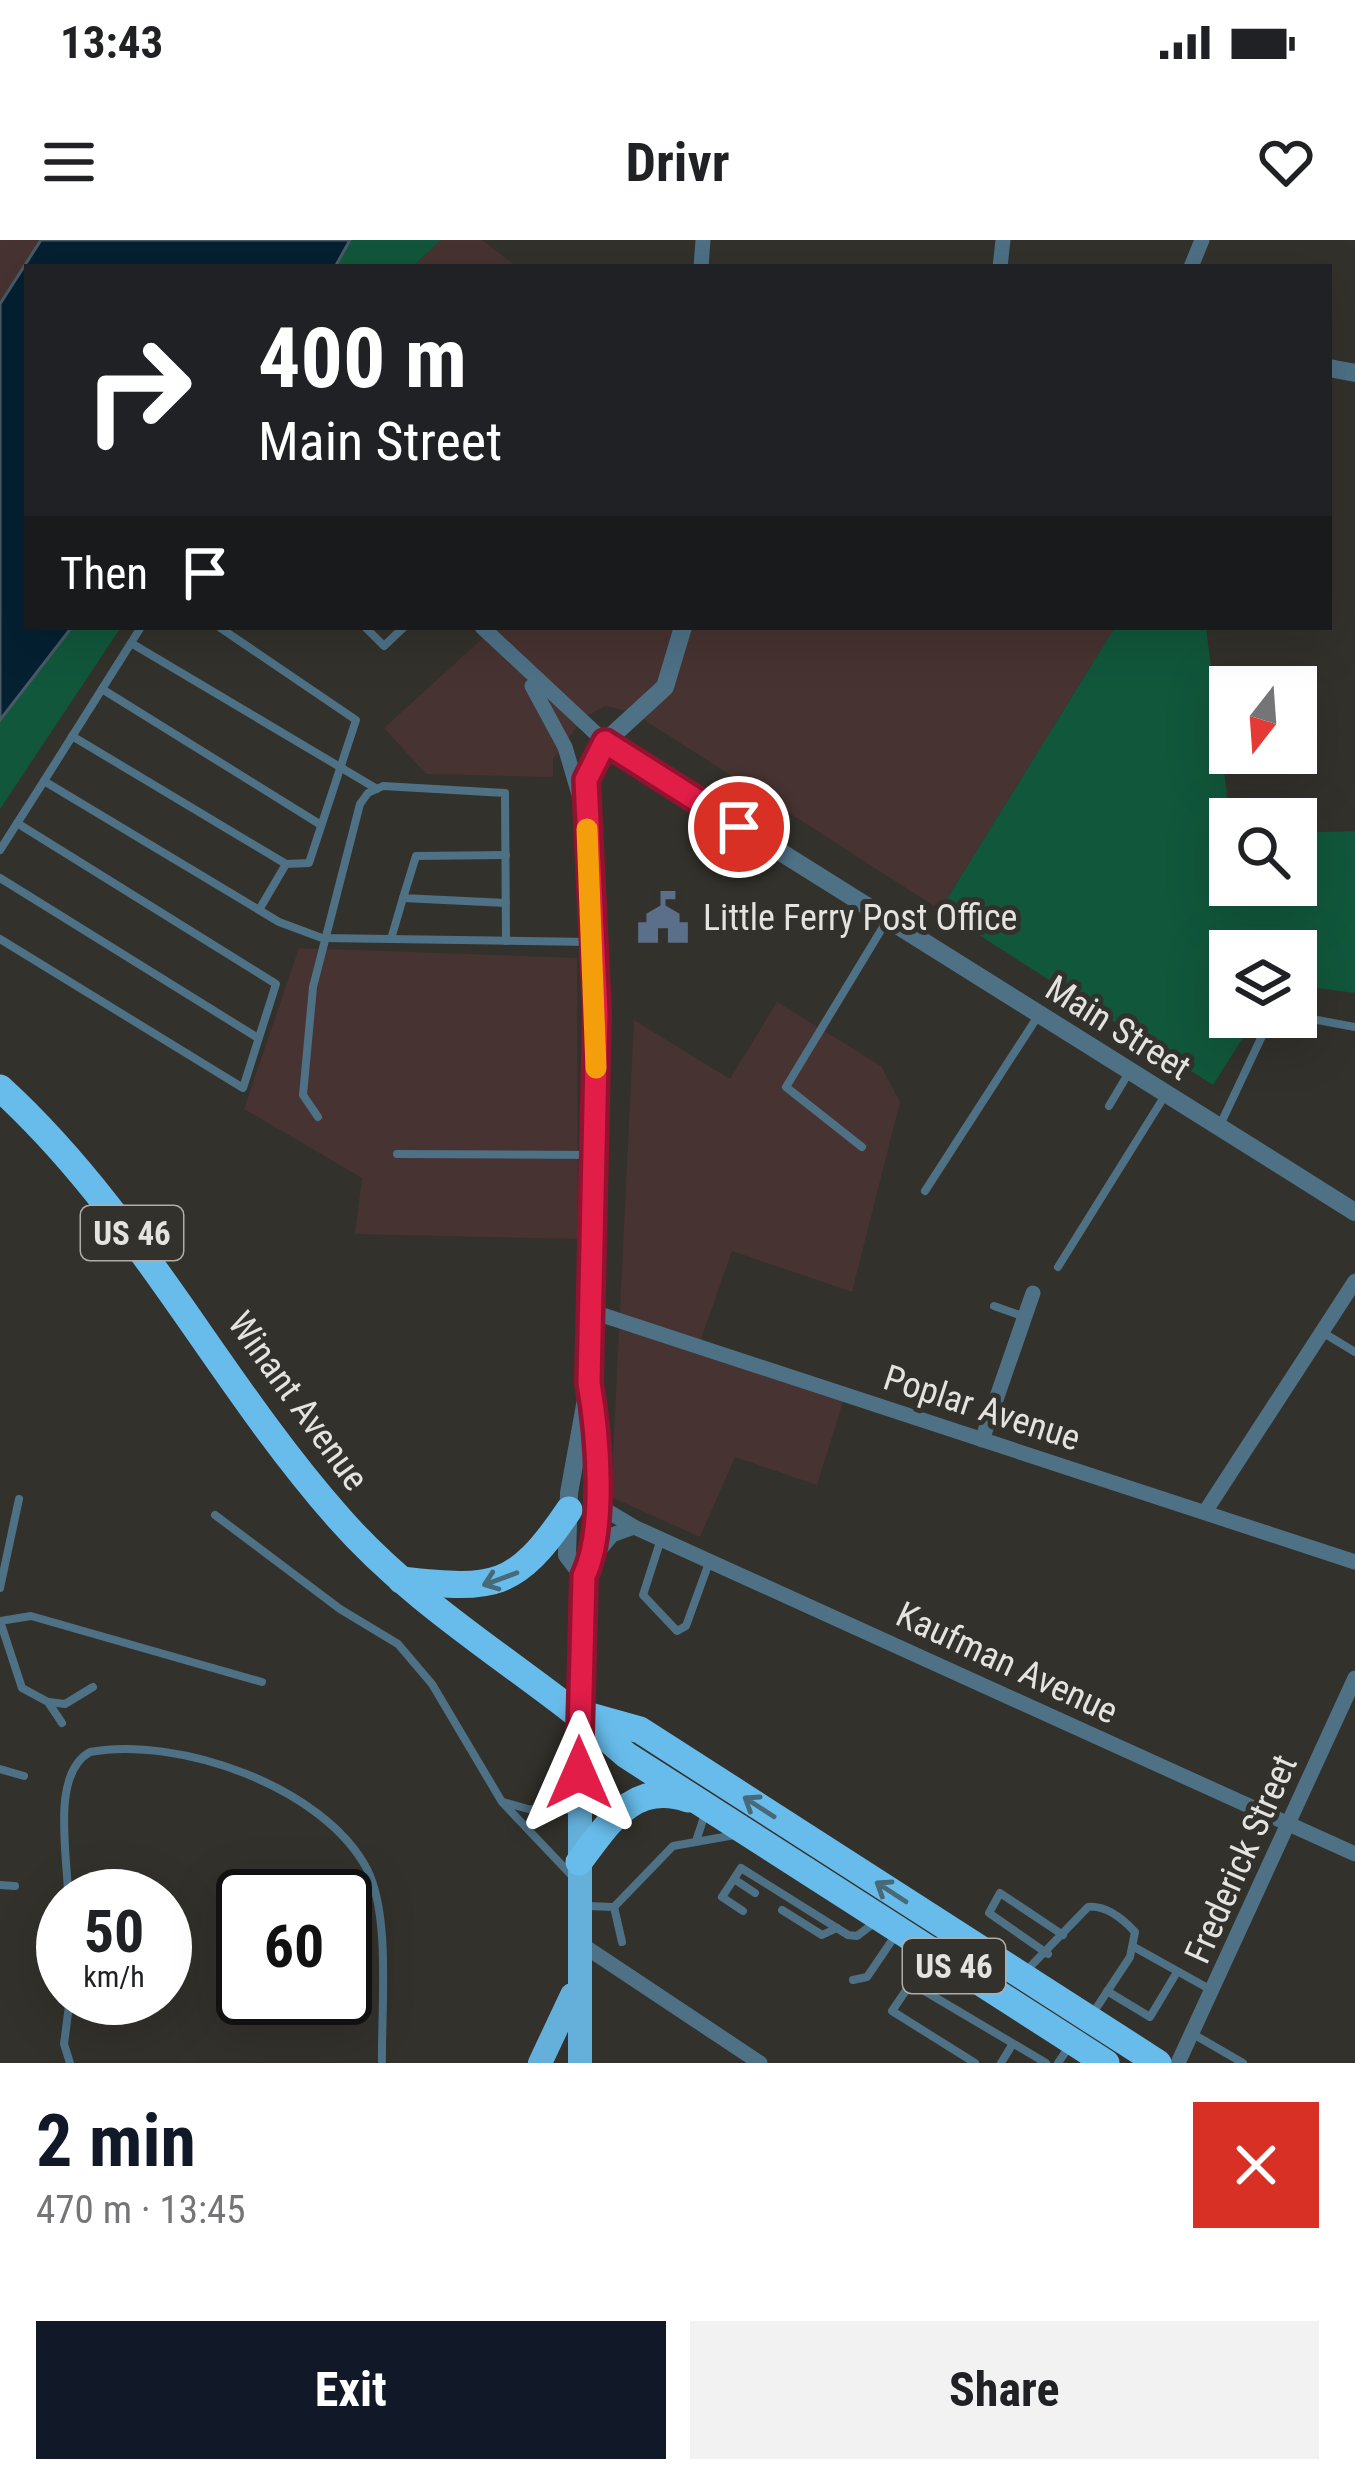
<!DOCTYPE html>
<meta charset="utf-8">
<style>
body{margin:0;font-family:"Roboto Condensed",sans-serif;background:#f2f2f2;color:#202124;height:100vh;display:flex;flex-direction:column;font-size:45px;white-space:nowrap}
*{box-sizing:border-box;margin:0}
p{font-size:39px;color:#757577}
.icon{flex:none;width:66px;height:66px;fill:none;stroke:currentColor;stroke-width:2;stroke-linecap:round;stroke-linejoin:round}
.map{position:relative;height:1823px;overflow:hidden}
.side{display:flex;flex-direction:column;background:#fff;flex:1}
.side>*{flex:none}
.hud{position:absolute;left:24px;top:24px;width:1308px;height:366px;border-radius:0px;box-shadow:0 12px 48px #0002;background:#202124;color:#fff;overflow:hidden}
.needle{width:78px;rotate:197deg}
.controls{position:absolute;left:1209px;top:426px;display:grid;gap:24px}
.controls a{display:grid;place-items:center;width:108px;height:108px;border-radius:0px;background:#fff;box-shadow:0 12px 48px #0002;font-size:60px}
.speed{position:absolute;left:36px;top:1629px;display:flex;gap:24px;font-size:60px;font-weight:700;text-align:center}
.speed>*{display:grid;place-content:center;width:156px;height:156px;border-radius:50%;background:#fff;box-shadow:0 12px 48px #0002;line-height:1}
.speed small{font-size:30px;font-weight:400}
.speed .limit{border:6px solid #111;border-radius:18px;background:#fff;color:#111}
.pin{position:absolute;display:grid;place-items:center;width:102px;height:102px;color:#fff;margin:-51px;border:6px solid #fff;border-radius:50%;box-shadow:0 3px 12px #0007}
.me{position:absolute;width:132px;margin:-66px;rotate:0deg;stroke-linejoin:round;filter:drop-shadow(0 0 9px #0008)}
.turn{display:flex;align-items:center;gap:42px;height:252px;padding:0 36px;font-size:54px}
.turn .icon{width:156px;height:156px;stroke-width:2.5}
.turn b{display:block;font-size:84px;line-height:102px}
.then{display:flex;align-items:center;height:114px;padding:0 36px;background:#0003;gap:24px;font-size:45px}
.round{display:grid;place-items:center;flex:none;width:126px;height:126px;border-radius:0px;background:#f2f2f2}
.headline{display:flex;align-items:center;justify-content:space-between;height:204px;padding:0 36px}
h1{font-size:72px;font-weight:700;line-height:90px;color:#111827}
.action{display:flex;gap:24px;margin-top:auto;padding:24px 36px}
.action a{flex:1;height:138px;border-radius:0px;background:#111827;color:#fff;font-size:48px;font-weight:700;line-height:138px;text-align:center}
.action a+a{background:#f2f2f2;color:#202124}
.status{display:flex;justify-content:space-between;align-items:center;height:84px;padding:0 60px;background:#fff;direction:ltr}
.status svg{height:33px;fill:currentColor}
header{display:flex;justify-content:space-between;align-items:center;height:156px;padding:0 36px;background:#fff;font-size:54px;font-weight:700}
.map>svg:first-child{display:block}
.industrial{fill:#473331}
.green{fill:#11573c}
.water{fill:#042031;stroke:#475a65;stroke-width:3}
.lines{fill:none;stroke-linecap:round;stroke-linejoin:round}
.service{stroke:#4e7186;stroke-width:8}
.minor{stroke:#4e7186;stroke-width:15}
.tertiary{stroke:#4e7186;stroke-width:18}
.primary{stroke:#64b0da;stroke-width:24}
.trunk{stroke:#68bceb;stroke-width:27}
.oneway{stroke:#486978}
.route-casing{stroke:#92132f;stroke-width:30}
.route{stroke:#e11d48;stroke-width:21}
.slow{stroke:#f59e0b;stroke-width:21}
.labels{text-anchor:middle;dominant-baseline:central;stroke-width:10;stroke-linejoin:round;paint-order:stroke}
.shield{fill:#33312b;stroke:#afaea9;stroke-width:3}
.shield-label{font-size:33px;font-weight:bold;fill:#e4e3df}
.poi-label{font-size:36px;fill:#e4e3df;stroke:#33312b;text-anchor:start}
.street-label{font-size:36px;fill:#e4e3df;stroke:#33312b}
</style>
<div class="status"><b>13:43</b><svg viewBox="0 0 49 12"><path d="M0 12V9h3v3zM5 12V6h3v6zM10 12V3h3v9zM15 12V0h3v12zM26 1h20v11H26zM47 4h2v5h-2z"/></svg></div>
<header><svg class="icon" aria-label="menu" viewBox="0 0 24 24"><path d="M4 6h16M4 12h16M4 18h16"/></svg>Drivr<svg class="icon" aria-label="heart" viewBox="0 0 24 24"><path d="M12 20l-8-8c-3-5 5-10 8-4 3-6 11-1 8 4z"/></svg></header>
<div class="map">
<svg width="1355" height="1823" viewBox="0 0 1355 1823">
<rect width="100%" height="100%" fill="#33312b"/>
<g class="industrial">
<path d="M 0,0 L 41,0 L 0,64 Z"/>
<path d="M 441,0 L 482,0 L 517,27 L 412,27 Z"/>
<path d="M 495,387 L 1115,387 L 940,670 L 632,472 L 605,466 L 583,478 L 553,519 L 553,537 L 426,534 L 384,488 Z"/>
<path d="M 299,708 L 577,718 L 578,999 L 355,994 L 362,938 L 244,869 Z"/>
<path d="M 777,762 L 881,826 L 900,862 L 852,1052 L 732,1011 L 700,1102 L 846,1152 L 817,1245 L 735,1217 L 700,1297 L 611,1257 L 634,780 L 730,839 Z"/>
</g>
<g class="green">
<path d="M 351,0 L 441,0 L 412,27 L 335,27 Z"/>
<path d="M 72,387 L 121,387 L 0,569 L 0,480 Z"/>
<path d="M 1115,387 L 1206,387 L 1230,579 L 1230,645 L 1296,645 L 1296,593 L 1355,591 L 1355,753 L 1296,745 L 1296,711 L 1230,711 L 1230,777 L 1256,777 L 1213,845 L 940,670 Z"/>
</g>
<path class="water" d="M 41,0 L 350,0 L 335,27 L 27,27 L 27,387 L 72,387 L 0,480 L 0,64 Z"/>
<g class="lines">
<g class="service">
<path d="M 365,387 L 384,406 L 404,387"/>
<path d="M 131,403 L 141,387"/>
<path d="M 102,449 L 321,585"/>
<path d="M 72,496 L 286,624 L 309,623 L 356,480 L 219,387"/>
<path d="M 377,549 L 131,403 L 44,541 L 279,682 L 322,698 L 591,702"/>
<path d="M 0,610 L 44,541"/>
<path d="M 506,615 L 416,616 L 403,658 L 506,663"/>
<path d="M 0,638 L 258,798"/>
<path d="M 259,670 L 286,624"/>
<path d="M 0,699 L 243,848 L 276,744 L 17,583"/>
<path d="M 391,699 L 403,658"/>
<path d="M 1296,776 L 1355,787"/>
<path d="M 1109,866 L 1128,834"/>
<path d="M 318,877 L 303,855 L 313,747 L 360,564 L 368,553 L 383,546 L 505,553 L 506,701"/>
<path d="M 1221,883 L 1271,777"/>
<path d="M 862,907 L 786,847 L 886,682"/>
<path d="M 397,914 L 593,915"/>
<path d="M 925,951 L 1038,776"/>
<path d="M 1058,1027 L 1164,857"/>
<path d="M 994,1066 L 1022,1076"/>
<path d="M 1322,1092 L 1355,1112"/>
<path d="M 215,1275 L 340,1369 L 398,1404 L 432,1444 L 502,1562 L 575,1639"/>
<path d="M 661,1299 L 643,1355 L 677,1391 L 686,1386 L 710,1320"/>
<path d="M 0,1348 L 19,1259"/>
<path d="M 0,1381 L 31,1376 L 262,1442"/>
<path d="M 0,1381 L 22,1448 L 48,1462 L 62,1483"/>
<path d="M 49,1462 L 65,1464 L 93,1447"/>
<path d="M 0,1529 L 24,1536"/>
<path d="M 503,1562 L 528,1569 L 577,1570"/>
<path d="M 696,1601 L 705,1574"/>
<path d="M 734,1639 L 755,1653"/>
<path d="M 0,1645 L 15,1646"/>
<path d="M 68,1656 C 68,1617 50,1534 90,1512 C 178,1496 323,1546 367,1629 C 391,1676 381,1770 382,1823"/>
<path d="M 586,1666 L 614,1667 L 673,1606 L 735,1595"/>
<path d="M 614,1667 L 622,1702"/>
<path d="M 782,1670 L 822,1695 L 837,1688"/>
<path d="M 743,1671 L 722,1657 L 741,1628 L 848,1695 L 857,1696 L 874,1683"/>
<path d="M 912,1707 L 907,1716 L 911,1743 L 1046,1823"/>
<path d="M 1134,1707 L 1213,1751"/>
<path d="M 1048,1714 L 989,1673 L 1000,1653 L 1063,1695"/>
<path d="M 1027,1730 L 1088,1667 C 1106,1665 1123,1679 1135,1692 L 1130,1717 L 1093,1773"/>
<path d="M 853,1740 L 867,1737 L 895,1696"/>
<path d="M 911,1743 L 892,1771 L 975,1823"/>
<path d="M 1107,1751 L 1150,1777 L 1177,1732"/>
<path d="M 1193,1794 L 1243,1823"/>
<path d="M 70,1823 L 64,1804 L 70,1758"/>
<path d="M 1001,1823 L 1012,1805"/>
<path d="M 1058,1823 L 1071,1804"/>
</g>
<g class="minor">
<path d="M 701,27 L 703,0"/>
<path d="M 1000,27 L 1003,0"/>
<path d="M 1191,27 L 1202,0"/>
<path d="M 482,387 L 605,502"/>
<path d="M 532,446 L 565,507 L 581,561"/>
<path d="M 590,1071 L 1355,1322"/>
<path d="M 982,1200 L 1033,1053"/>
<path d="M 594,1263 L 634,1287 L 1355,1614"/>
<path d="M 1205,1272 L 1355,1041"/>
<path d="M 594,1316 L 612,1295 L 634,1287"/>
<path d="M 578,1702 L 760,1823"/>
<path d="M 1178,1823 L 1355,1438"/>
</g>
<g class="tertiary">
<path d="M 1329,128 L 1355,133"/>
<path d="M 605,502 L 1355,972"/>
<path d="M 584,1337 L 567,1315 L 569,1253 L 589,1143 L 595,915 L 597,773 L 586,540 L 605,502 L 665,447 L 683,387"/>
<path d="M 580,1474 L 584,1337 C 603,1298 600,1203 592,1159"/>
</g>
<g class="primary">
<path d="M 580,1474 L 580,1823"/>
<path d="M 540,1823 L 572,1755"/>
</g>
<g class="trunk">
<path d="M 0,848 C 137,973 217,1140 338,1277 C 422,1373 532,1432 626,1515 L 1106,1823"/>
<path d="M 401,1340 C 494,1350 515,1350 569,1270"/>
<path d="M 590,1476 L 640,1490 L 1158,1823"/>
<path d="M 579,1622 C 608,1584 633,1540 688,1559"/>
</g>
</g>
<defs><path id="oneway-shaft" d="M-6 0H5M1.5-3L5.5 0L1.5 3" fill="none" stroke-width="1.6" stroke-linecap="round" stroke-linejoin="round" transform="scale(3)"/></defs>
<g class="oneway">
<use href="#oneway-shaft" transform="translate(500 1339) rotate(160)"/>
<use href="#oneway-shaft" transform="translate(759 1567) rotate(-147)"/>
<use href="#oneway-shaft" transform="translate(891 1652) rotate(-147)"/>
</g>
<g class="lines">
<g class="route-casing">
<path id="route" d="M 579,1533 L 584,1336 C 606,1291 598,1193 589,1143 L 597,773 L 586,540 L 605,502 L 739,587"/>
</g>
<use href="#route" class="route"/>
<path class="slow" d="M 587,589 L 596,828"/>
</g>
<defs>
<g id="civic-bare" transform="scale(4.14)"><path d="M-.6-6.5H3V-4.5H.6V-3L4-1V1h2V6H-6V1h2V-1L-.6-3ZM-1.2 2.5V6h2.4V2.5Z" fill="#5c6f8a" stroke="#33312b" stroke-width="2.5" paint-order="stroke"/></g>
</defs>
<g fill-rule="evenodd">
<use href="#civic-bare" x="663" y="678"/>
</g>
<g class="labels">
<g class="shield">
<rect x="81" y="966" width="102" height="54" rx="9"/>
<rect x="903" y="1699" width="102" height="54" rx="9"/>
</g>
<g class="shield-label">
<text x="132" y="993">US 46</text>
<text x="954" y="1726">US 46</text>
</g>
<g class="poi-label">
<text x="703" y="678">Little Ferry Post Office</text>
</g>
<g class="street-label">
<text transform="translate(1118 788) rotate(32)">Main Street</text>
<text transform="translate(298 1161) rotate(54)">Winant Avenue</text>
<text transform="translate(982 1168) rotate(18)">Poplar Avenue</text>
<text transform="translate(1007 1423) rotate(25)">Kaufman Avenue</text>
<text transform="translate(1241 1619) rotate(-66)">Frederick Street</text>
</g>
</g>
</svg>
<div class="controls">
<a><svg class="needle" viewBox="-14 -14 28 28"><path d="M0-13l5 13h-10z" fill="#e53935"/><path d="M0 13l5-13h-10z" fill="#757577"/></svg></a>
<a><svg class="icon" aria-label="search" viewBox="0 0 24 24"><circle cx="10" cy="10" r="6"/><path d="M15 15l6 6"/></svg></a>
<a><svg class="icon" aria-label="layers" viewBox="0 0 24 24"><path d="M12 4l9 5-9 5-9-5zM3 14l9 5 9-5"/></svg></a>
</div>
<div class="speed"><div>50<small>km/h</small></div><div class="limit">60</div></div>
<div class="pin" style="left:739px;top:587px;background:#d93025"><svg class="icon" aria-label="arrive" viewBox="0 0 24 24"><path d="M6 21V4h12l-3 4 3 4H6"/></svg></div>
<svg class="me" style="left:579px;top:1533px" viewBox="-20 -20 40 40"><path d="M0-17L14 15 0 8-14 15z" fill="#e11d48" stroke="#fff" stroke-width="4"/></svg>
<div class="hud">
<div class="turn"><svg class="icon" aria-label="right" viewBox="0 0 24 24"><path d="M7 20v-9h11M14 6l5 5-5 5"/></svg><div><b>400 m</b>Main Street</div></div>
<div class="then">Then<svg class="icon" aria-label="arrive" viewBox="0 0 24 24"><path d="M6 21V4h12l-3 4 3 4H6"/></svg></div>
</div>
</div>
<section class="side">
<div class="headline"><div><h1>2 min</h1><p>470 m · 13:45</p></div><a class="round" style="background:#d93025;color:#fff"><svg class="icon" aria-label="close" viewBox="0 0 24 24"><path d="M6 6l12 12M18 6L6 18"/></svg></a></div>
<div class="action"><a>Exit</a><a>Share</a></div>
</section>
